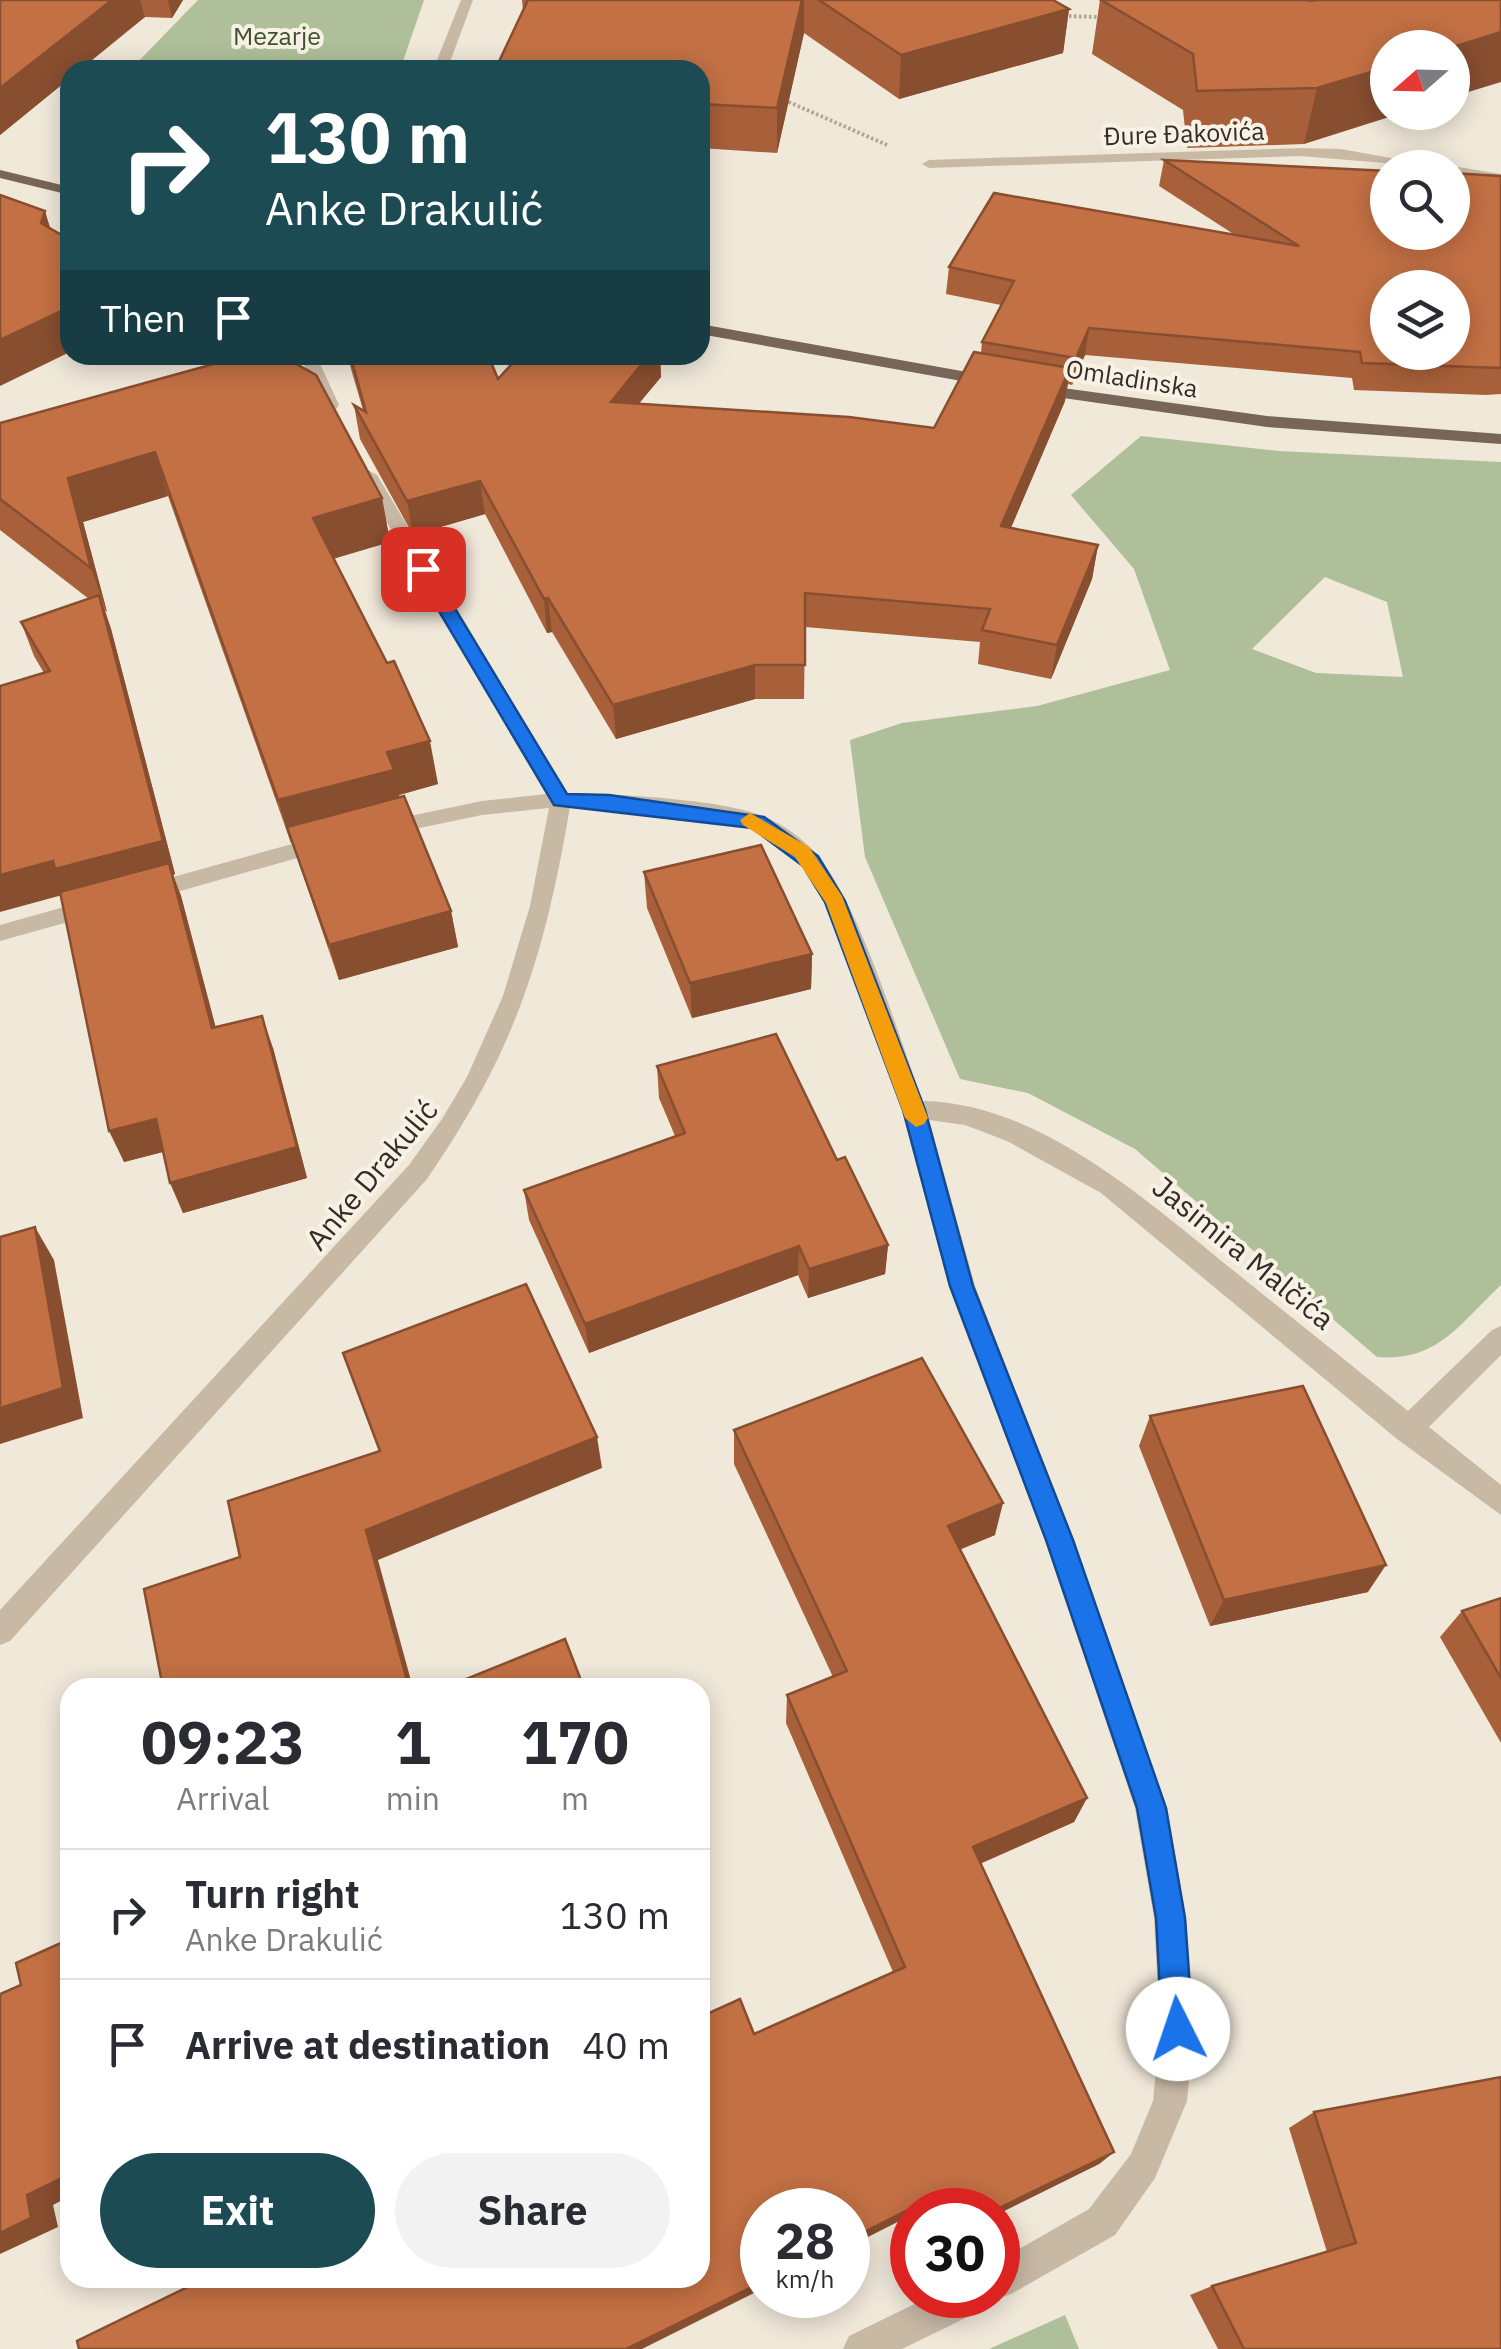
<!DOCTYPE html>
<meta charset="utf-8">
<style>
body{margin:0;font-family:"IBM Plex Sans",sans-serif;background:#f2f2f3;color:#2b2b33;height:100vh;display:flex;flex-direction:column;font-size:38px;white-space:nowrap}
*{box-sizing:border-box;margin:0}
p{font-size:32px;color:#7c7c81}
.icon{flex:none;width:55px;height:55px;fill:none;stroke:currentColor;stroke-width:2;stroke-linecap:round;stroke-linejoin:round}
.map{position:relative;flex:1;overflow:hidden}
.panel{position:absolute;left:60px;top:1678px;width:650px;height:610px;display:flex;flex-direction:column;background:#fff;border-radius:30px;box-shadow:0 5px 25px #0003}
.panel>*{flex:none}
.banner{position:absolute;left:60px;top:60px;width:650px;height:305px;border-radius:30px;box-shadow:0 5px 25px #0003;background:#1d4b54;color:#fff;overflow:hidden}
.needle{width:65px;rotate:250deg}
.tools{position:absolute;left:1370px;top:30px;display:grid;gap:20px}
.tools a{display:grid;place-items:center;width:100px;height:100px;border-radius:50%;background:#fff;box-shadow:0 5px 25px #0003;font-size:50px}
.speed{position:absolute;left:740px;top:2188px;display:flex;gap:20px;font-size:50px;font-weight:700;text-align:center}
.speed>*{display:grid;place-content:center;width:130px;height:130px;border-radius:50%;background:#fff;box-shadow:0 5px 25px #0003;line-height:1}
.speed small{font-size:25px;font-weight:400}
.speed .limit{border:15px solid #d22;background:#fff;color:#111}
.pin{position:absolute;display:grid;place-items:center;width:85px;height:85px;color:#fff;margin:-42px;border-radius:20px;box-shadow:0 5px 15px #0006}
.me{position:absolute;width:110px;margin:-55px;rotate:356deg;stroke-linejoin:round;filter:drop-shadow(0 0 8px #0008)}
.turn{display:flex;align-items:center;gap:35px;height:210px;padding:0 40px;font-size:45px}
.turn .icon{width:130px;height:130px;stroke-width:2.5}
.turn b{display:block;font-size:70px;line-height:85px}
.then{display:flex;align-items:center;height:95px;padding:0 40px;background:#0003;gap:20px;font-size:38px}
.eta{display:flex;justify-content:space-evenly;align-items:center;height:170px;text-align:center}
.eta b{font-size:60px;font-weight:700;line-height:70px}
.button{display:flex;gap:20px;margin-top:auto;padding:20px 40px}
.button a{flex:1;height:115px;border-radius:60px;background:#1d4b54;color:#fff;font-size:40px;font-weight:700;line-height:115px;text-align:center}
.button a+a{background:#f2f2f3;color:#2b2b33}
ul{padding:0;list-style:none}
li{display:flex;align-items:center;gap:30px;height:130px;padding:0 40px;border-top:2px solid #e1e1e2}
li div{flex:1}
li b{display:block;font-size:38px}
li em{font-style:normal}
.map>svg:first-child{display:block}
.green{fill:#aebf99;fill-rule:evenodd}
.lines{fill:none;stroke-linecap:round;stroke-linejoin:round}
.path{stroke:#b4a390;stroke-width:4;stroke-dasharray:2.5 2.5;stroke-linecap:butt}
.minor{fill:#c8b9a5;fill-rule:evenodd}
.major{fill:#766558;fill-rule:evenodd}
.wall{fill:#a8603a}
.shaded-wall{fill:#884e30}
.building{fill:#c37044;stroke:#884e30;stroke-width:2.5;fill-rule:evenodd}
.route{fill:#1a73e8;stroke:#114b97;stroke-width:2.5}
.slow{fill:#f59e0b}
.labels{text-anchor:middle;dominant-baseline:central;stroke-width:8;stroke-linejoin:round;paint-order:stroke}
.far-park-label{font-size:25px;fill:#3f522b;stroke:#f8f1e5}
.far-street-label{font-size:25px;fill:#342c26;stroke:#f8f1e5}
.street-label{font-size:30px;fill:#342c26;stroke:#f8f1e5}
</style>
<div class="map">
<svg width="1501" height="2349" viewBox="0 0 1501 2349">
<rect width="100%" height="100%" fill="#f0e8d9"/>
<g class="green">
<path d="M 198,0 L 424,0 L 400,70 L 130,70 Z"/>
<path d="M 1141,436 L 1279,451 L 1501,462 L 1501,1285 C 1459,1324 1438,1362 1377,1357 L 1135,1149 L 1028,1093 L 960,1079 L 865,857 L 850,740 L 902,723 L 1037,706 L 1170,670 L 1134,569 L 1071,495 ZM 1325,577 L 1387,602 L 1403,677 L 1316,673 L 1252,649 Z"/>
<path d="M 1065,2315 L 1079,2349 L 989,2349 Z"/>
</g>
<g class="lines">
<g class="path">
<path d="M 1064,16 L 1101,17"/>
<path d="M 784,100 L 887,145"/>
</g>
<g class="minor">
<path d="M 461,0 L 473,0 L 447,70 L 433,70 Z"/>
<path d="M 1300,148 L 1341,149 L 1445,168 L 1300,156 L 929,168 L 922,164 L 929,160 Z"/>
<path d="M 1452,166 L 1501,174 L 1501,182 L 1452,174 L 1452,168 L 1446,168 Z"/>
<path d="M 300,355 L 316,355 L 339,405 L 336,409 L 321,405 Z"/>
<path d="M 368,470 L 377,475 L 567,793 C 615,794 721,799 763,816 C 783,824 805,840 818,856 C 863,912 896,1031 923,1101 C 1040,1103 1148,1202 1234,1271 C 1292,1318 1350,1364 1408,1411 L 1492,1330 L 1501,1326 L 1501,1355 L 1429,1427 L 1501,1485 L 1501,1515 L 1397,1439 L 1101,1193 L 1007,1141 L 965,1125 L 929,1120 L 975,1286 L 1073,1539 L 1167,1808 L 1186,1918 L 1194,2029 L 1187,2101 L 1155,2178 L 1115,2235 L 1011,2294 L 998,2299 L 991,2296 L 986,2308 L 902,2349 L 843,2349 L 849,2336 L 933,2295 L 998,2295 L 998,2261 L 1089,2209 L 1131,2154 L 1153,2101 L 1160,2029 L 1154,1918 L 1135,1808 L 1045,1539 L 949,1286 L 902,1110 L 824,902 L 802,866 L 782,847 L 751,828 L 727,823 L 570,807 C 544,959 515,1051 427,1179 L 10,1641 L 0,1645 L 0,1610 L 409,1165 L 442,1119 L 467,1077 L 503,996 L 530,906 L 549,808 L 482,815 L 381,836 L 370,829 L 381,822 L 482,801 L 547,794 L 359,475 Z"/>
<path d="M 328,834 L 336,837 L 339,842 L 336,847 L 145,901 L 134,893 L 137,887 Z"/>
<path d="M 96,898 L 104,900 L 107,906 L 104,912 L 0,941 L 0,925 Z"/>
</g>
<g class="major">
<path d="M 0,170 L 70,187 L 70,195 L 0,178 Z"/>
<path d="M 700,324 L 995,377 L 1003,382 L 995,387 L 700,334 Z"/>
<path d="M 1034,384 L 1267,416 L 1501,434 L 1501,444 L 1267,427 L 1028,393 L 1028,385 Z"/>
</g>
</g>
<g class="wall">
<path d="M 0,0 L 183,0 L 172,18 L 145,17 L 70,70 L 70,78 L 0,135 Z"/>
<path d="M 522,0 L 1053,0 L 1069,9 L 1063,53 L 899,99 L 804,33 L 777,153 L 700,148 L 700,70 L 523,11 Z"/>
<path d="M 1100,0 L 1310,1 L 1501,0 L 1304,144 L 1187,148 L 1183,110 L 1092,54 Z"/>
<path d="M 1164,160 L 1501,176 L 1501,394 L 1486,395 L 1354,390 L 1352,378 L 1085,355 L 1072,385 L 1068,384 L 1065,401 L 1011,528 L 1098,545 L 1092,579 L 1051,679 L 978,664 L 980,642 L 805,627 L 804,699 L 755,699 L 616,739 L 552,632 L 547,633 L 485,514 L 413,535 L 360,439 L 354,405 L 363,410 L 347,355 L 488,355 L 498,379 L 520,355 L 660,355 L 661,377 L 639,403 L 934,428 L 981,353 L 982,342 L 1001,305 L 946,294 L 949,267 L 1235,235 L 1159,186 Z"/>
<path d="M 0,423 L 382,498 L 390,542 L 333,558 L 387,663 L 438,784 L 399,795 L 451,911 L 458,947 L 339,980 L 292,843 L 291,843 L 168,496 L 83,522 L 107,612 L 105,610 L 111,629 L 175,874 L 173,875 L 181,896 L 216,1028 L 273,1048 L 307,1178 L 183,1213 L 163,1152 L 124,1162 L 44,673 L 34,656 L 21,622 L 89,599 L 0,530 Z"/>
<path d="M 644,872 L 812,954 L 811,989 L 692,1018 L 647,908 Z"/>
<path d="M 657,1066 L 837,1160 L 888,1245 L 885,1274 L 808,1298 L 798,1275 L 589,1353 L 529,1220 L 524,1190 L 675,1136 L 659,1098 Z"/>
<path d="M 1150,1416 L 1368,1592 L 1210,1626 L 1139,1446 Z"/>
<path d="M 734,1430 L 995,1535 L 961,1549 L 1087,1798 L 1074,1822 L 980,1864 L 1114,2152 L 1099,2164 L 998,2214 L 998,2210 L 912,2210 L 912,2237 L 905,2218 L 848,2247 L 848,2210 L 754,2034 L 893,1972 L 786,1723 L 787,1695 L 833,1677 L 734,1464 Z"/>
<path d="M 1501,1598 L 1501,1743 L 1440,1637 L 1462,1611 Z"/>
<path d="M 1314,2112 L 1501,2349 L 1218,2349 L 1190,2295 L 1212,2286 L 1327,2252 L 1289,2128 Z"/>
</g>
<g class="shaded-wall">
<path d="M 112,0 L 140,0 L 145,17 L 80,70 L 70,70 L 70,78 L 0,135 L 0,88 Z"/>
<path d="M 168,0 L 183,0 L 172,18 Z"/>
<path d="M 802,0 L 804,0 L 804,33 L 777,153 L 777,108 Z"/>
<path d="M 1069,9 L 1063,53 L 899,99 L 901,55 Z"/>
<path d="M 1501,32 L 1501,82 L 1452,97 L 1452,48 Z"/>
<path d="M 1388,67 L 1388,112 L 1405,112 L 1304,144 L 1317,88 Z"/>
<path d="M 45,211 L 57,250 L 41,223 Z"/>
<path d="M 70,307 L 70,352 L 0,386 L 0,340 Z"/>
<path d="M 1089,328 L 1085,355 L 1072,385 L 1076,358 Z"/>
<path d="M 649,355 L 660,355 L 661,377 L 613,435 L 611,402 Z"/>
<path d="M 1070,368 L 1065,401 L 997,560 L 1001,526 Z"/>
<path d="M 155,452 L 168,496 L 83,522 L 107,612 L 91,568 L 68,478 Z"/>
<path d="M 480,481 L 485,514 L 413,535 L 407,501 Z"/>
<path d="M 382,498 L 390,542 L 323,562 L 313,518 Z"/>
<path d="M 1098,545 L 1092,579 L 1051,679 L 1057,645 Z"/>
<path d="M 99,595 L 111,629 L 175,874 L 173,875 L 181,896 L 224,1060 L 66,894 L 0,912 L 0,875 L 53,861 Z"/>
<path d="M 548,598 L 552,632 L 547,633 L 544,599 Z"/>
<path d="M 755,665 L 755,699 L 616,739 L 613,705 Z"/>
<path d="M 430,741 L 438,784 L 399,795 L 403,813 L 287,827 L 292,843 L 291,843 L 278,800 L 387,752 Z"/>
<path d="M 451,911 L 458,947 L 339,980 L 329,945 Z"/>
<path d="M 812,954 L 811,989 L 692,1018 L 690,983 Z"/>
<path d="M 262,1016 L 273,1048 L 307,1178 L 183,1213 L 170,1183 Z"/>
<path d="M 156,1119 L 170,1150 L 124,1162 L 109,1131 Z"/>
<path d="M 35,1227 L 54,1260 L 83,1418 L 0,1444 L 0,1408 Z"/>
<path d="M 888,1245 L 885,1274 L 808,1298 L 809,1269 Z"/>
<path d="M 799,1246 L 798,1275 L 589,1353 L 585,1324 Z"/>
<path d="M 597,1437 L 602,1468 L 378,1560 L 413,1688 L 409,1688 L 366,1530 Z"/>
<path d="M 1003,1503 L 995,1535 L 942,1557 L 948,1526 Z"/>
<path d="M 1386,1565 L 1368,1592 L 1210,1626 L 1224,1600 Z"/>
<path d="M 1087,1798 L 1074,1822 L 965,1870 L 973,1847 Z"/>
<path d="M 1114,2152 L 1099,2164 L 998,2214 L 998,2210 L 995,2210 Z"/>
<path d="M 70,2174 L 70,2196 L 53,2205 L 58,2227 L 0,2254 L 0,2233 L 27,2195 Z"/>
<path d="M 912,2208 L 905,2218 L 848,2247 L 848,2240 Z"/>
<path d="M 762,2282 L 762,2289 L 642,2349 L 626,2349 Z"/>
</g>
<g class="building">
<path d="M 0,0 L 112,0 L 0,88 Z"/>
<path d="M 528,0 L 802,0 L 777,108 L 700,104 L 700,70 L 495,70 Z"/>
<path d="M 819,0 L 1053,0 L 1069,9 L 901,55 Z"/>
<path d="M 1101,0 L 1307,0 L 1310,1 L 1315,0 L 1501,0 L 1501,32 L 1450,48 L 1388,48 L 1388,67 L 1317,88 L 1197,91 L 1193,54 Z"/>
<path d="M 1164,160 L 1388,171 L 1388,232 L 1452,232 L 1452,173 L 1501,176 L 1501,368 L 1362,363 L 1360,352 L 1089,328 L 1076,358 L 982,342 L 1014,281 L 949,267 L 994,193 L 1299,246 ZM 1388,288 L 1452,288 L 1452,352 L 1388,352 Z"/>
<path d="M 0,195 L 45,211 L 41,223 L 70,240 L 70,307 L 0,340 Z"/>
<path d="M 974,352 L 1070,368 L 1001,526 L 1098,545 L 1057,645 L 982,630 L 990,609 L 805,593 L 805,665 L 755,665 L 613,705 L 548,598 L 544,599 L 480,481 L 407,501 L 354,405 L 366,412 L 350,355 L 488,355 L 498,379 L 520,355 L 649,355 L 611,402 L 849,417 L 934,428 Z"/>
<path d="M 246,355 L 280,355 L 316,375 L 382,498 L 313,518 L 387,663 L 394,661 L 430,741 L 387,752 L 394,770 L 278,800 L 155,452 L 68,478 L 91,568 L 0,499 L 0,423 Z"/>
<path d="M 99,595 L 163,841 L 55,869 L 53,861 L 0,875 L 0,686 L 50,671 L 21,622 Z"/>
<path d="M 404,796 L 451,911 L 329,945 L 287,827 Z"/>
<path d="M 761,845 L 812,954 L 690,983 L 644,872 Z"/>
<path d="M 169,863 L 212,1028 L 262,1016 L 297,1147 L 170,1183 L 156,1119 L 109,1131 L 60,892 Z"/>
<path d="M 776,1034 L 837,1160 L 845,1157 L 888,1245 L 809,1269 L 799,1246 L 585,1324 L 524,1190 L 685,1133 L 657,1066 Z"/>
<path d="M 35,1227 L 63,1388 L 0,1408 L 0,1237 Z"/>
<path d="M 526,1284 L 597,1437 L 366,1530 L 409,1688 L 163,1688 L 144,1589 L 240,1557 L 228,1501 L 380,1451 L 343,1353 Z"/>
<path d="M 922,1358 L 1003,1503 L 948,1526 L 1087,1798 L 973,1847 L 1114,2152 L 995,2210 L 913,2210 L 912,2208 L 848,2240 L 848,2210 L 762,2210 L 762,2282 L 626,2349 L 79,2349 L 77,2341 L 206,2278 L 700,2278 L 700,2017 L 740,1999 L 754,2034 L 905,1967 L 787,1695 L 847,1671 L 734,1430 Z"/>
<path d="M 1303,1386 L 1386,1565 L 1224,1600 L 1150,1416 Z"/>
<path d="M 1501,1598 L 1501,1678 L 1462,1611 Z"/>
<path d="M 565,1639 L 584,1688 L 444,1688 Z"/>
<path d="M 70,1939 L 70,2174 L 27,2195 L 31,2218 L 0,2233 L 0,1994 L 21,1985 L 16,1963 Z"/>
<path d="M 1501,2077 L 1501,2349 L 1244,2349 L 1212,2286 L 1356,2243 L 1314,2112 Z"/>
</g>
<path class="route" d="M 417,565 L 431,569 L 567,794 L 609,795 L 764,817 L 818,856 L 845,901 L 925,1110 L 973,1286 L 1073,1540 L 1166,1808 L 1185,1918 L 1193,2029 L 1188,2040 L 1178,2045 L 1167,2040 L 1162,2029 L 1156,1918 L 1137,1808 L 1046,1540 L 950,1286 L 903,1110 L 825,902 L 803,866 L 752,828 L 554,805 L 414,569 Z"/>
<path class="slow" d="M 750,813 L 809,847 L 842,896 L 928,1118 L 924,1124 L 916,1127 L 905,1118 L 826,903 L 795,857 L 743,825 L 740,820 Z"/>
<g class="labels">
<g class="far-park-label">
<text x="277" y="35">Mezarje</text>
</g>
<g class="far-street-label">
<text transform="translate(1184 133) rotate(-2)">Đure Đakovića</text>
<text transform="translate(1132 378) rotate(9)">Omladinska</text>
</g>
<g class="street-label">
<text transform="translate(371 1174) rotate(-50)">Anke Drakulić</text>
<text transform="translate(1244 1252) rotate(39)">Jasimira Malčića</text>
</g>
</g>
</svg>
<div class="tools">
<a><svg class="needle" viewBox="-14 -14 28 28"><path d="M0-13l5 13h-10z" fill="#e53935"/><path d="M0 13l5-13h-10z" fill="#7c7c81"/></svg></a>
<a><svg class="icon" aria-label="search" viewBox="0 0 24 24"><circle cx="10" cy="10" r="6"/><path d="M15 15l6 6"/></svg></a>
<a><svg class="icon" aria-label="layers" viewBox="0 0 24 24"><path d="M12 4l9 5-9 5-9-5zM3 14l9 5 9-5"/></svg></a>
</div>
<div class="speed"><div>28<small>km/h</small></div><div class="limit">30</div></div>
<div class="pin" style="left:423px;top:569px;background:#d93025"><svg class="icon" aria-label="arrive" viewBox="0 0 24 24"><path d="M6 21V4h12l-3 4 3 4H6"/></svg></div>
<svg class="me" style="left:1178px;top:2029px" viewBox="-20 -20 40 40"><circle r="19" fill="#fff"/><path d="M0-13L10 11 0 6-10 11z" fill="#1a73e8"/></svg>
<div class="banner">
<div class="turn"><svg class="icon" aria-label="right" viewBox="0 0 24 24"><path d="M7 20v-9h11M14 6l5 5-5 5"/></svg><div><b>130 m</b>Anke Drakulić</div></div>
<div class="then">Then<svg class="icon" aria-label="arrive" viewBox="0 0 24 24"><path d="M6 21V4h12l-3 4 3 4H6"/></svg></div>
</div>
<section class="panel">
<div class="eta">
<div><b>09:23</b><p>Arrival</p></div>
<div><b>1</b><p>min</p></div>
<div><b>170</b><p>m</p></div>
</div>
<ul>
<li><svg class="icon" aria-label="right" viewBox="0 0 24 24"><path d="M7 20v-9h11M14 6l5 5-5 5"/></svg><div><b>Turn right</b><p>Anke Drakulić</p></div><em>130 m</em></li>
<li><svg class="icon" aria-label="arrive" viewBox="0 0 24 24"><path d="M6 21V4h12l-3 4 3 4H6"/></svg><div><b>Arrive at destination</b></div><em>40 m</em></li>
</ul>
<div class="button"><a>Exit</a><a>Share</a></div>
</section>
</div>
